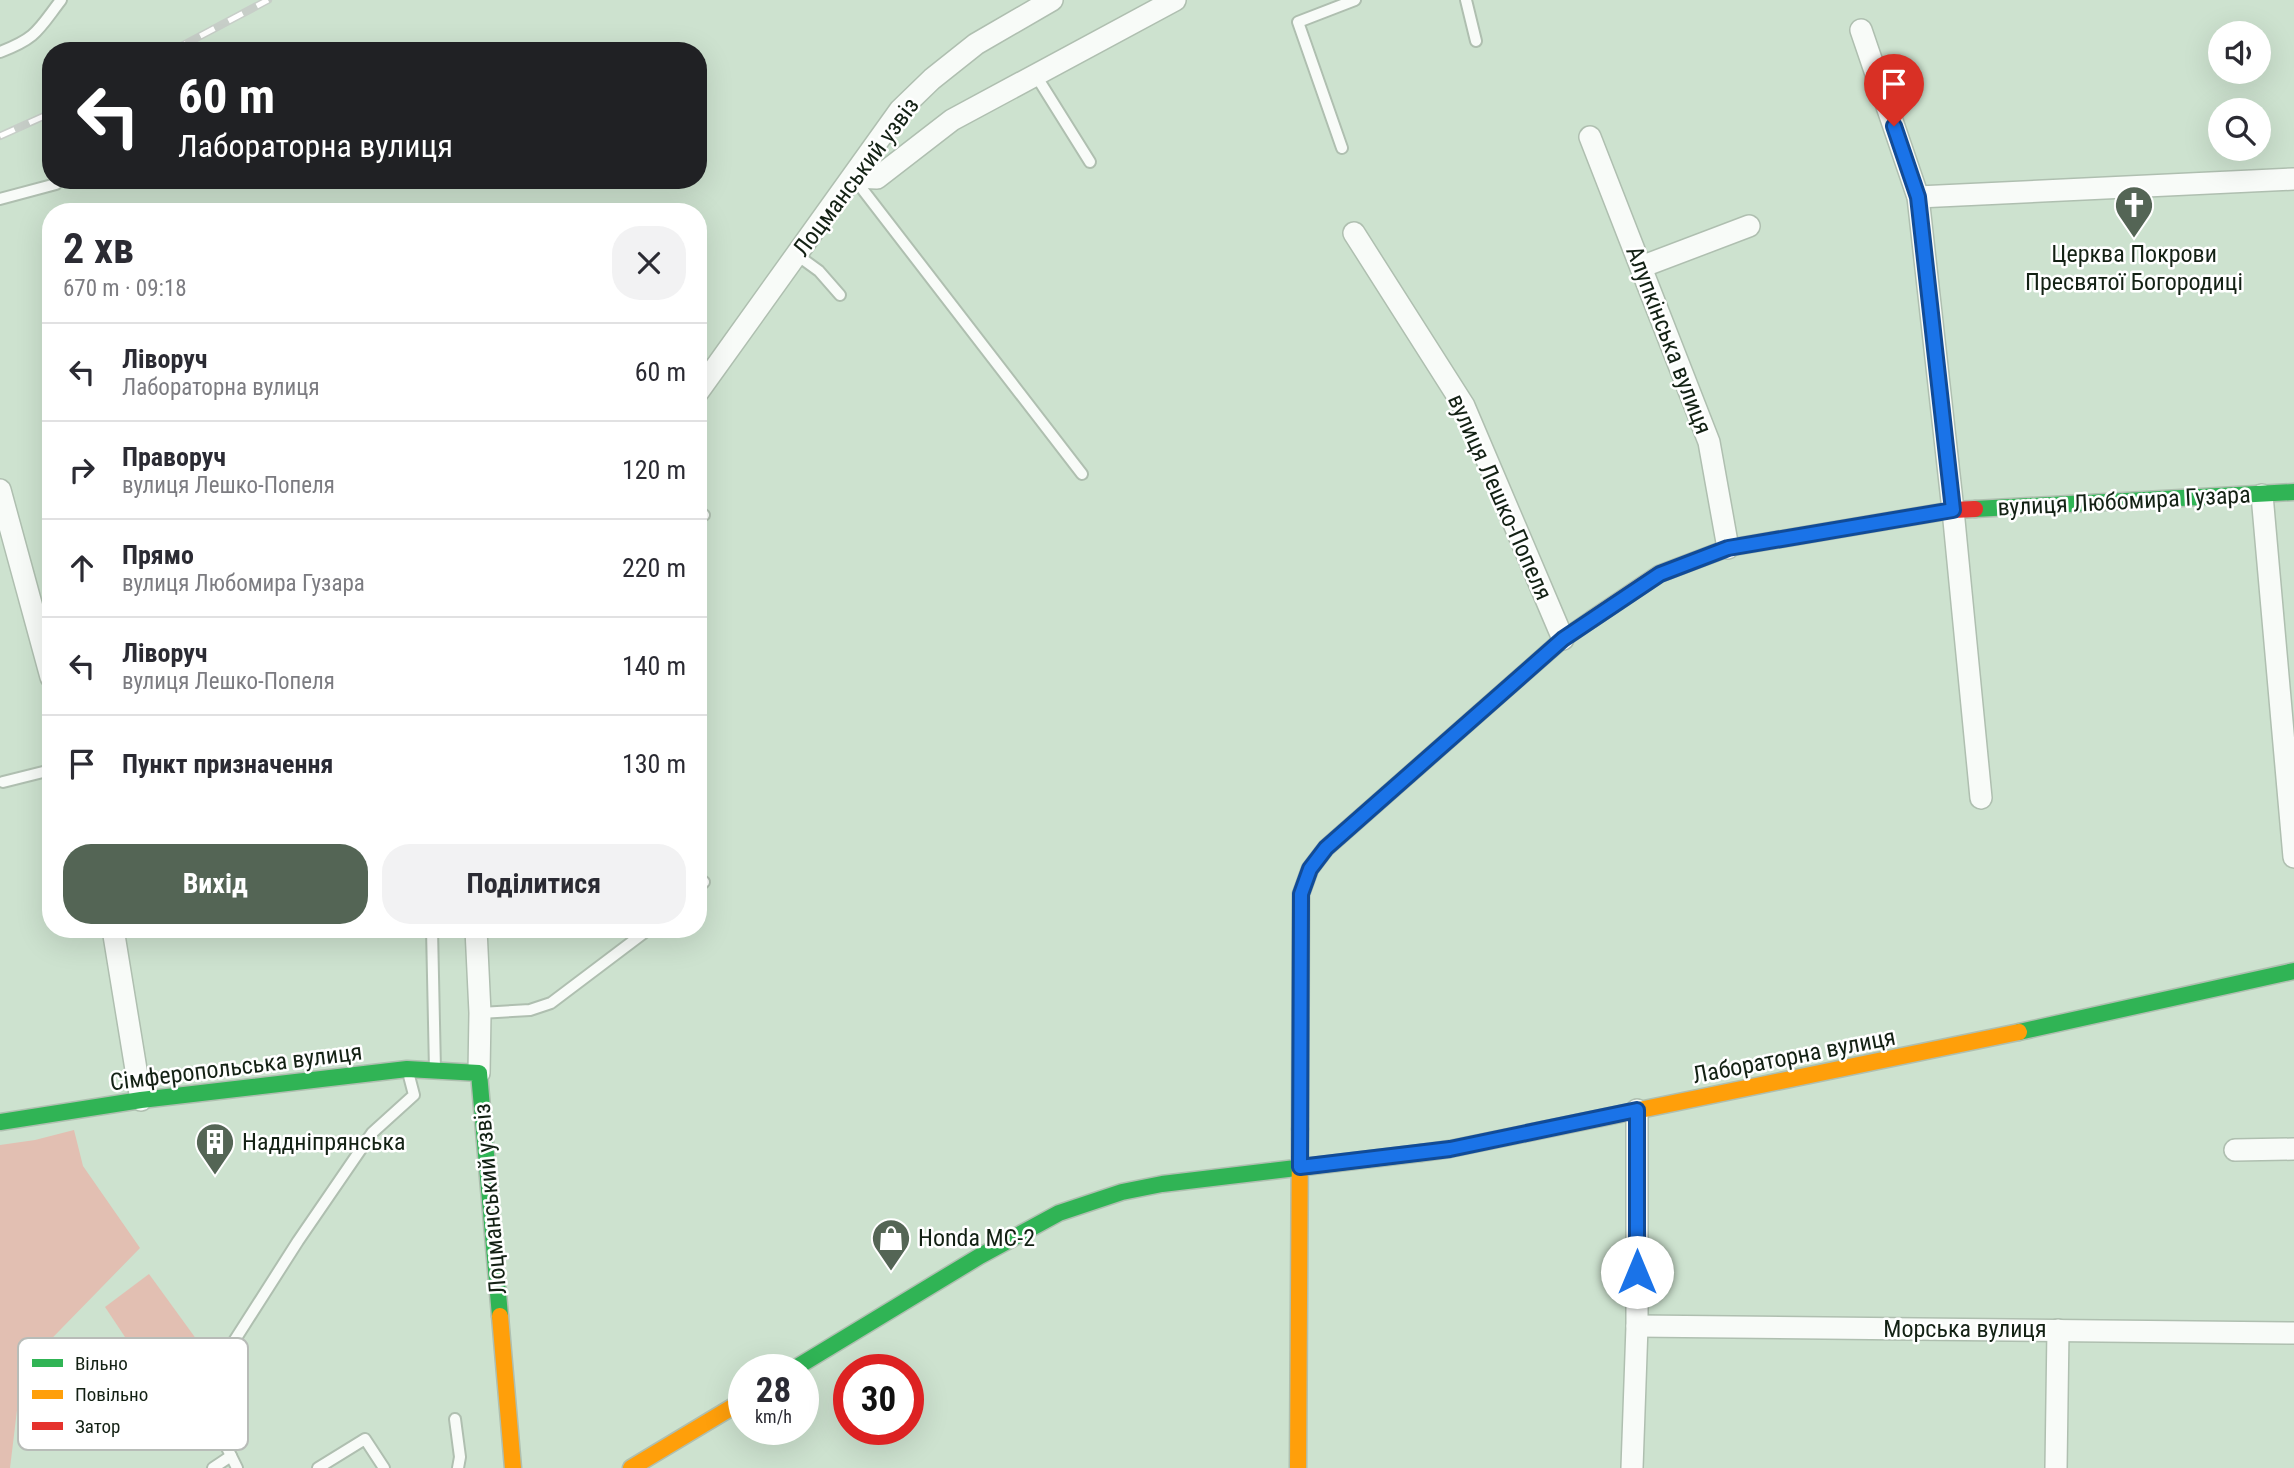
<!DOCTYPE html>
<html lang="uk">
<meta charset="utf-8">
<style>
body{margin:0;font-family:"Roboto Condensed",sans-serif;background:#f2f2f3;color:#2b2b33;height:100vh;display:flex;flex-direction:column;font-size:26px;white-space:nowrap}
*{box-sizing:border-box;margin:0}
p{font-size:23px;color:#7c7c81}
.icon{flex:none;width:38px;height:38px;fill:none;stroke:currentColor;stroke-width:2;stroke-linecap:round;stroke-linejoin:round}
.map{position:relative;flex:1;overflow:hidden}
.sheet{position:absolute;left:42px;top:203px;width:665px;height:735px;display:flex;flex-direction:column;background:#fff;border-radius:28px;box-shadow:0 7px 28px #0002}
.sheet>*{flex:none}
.hud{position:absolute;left:42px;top:42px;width:665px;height:147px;border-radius:28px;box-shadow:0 7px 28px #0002;background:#202124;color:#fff;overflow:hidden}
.controls{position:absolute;left:2208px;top:21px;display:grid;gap:14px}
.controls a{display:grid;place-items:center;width:63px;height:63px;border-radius:50%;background:#fff;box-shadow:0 7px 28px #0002;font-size:35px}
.speed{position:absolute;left:728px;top:1354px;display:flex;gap:14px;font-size:35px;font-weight:700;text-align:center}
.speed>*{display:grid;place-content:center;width:91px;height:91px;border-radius:50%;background:#fff;box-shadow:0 7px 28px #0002;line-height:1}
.speed small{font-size:18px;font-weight:400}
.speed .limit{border:10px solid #d22;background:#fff;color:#111}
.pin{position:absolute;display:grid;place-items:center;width:60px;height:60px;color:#fff;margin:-72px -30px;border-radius:50% 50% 50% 0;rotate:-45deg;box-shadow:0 0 7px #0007}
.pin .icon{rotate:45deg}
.me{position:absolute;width:77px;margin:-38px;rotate:0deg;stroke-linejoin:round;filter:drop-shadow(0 0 5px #0008)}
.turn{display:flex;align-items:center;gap:24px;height:147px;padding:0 21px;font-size:32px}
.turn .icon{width:91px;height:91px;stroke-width:2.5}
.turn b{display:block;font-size:49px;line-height:60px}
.round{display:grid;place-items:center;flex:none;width:74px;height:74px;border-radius:28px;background:#f2f2f3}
.overview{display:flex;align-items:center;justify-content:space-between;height:119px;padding:0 21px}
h1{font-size:42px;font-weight:700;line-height:52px}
.cta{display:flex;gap:14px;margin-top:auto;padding:14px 21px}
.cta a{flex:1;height:80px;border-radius:28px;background:#546555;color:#fff;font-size:28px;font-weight:700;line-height:80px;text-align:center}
.cta a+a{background:#f2f2f3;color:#2b2b33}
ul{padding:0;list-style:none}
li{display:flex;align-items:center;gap:21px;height:98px;padding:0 21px;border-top:2px solid #e1e1e2}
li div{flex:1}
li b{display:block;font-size:26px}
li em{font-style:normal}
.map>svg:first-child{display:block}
.green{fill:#e2bfb2}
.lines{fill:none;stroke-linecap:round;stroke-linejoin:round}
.lane-casing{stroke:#afbfb0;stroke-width:14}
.street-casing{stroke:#afbfb0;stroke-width:24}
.fast-casing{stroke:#afbfb0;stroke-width:19}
.slow-casing{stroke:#afbfb0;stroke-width:19}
.jam-casing{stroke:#afbfb0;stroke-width:19}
.lane{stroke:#f8fbf8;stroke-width:10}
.street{stroke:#f8fbf8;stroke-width:21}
.fast{stroke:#30b455;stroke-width:16}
.slow{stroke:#ff9f0a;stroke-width:16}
.jam{stroke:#e5322d;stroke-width:16}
.rail-casing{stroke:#c7cec8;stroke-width:8}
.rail{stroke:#fff;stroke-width:5;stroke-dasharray:16;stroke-linecap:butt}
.route-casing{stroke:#114b97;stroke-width:18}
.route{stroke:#1a73e8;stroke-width:12}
.labels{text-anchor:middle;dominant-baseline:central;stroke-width:5;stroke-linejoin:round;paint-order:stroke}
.street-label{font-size:24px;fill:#132114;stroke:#fff}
.poi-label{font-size:24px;fill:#132114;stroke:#fff;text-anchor:start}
.key{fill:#fff;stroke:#b8bcb8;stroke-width:2}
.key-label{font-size:19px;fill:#132114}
</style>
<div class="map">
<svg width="2294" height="1468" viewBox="0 0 2294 1468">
<rect width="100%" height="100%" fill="#cde2cf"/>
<g class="green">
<path d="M 74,1130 L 83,1166 L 140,1248 L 22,1369 L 10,1468 L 0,1468 L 0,1145 L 35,1140 Z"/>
<path d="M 149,1274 L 218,1369 L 169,1403 L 105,1307 Z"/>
</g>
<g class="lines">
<g class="lane-casing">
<g id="lane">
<path d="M 1466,0 L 1476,41"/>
<path d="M 0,52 C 37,38 38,30 61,0"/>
<path d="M 1035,74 L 1090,162"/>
<path d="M 1342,148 L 1298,22 L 1355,0"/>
<path d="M 853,177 L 1082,474"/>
<path d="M 0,199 L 56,184"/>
<path d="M 797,255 L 819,271 L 840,295"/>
<path d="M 698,512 L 704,515"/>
<path d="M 3,782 L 51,770"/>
<path d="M 698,887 L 704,882"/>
<path d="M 432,929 L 435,1070"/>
<path d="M 480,1013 L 530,1010 L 551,1003 L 649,929"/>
<path d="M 231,1346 L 298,1241 L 372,1133 L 414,1095 L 408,1072"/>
<path d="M 199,1391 L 237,1468"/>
<path d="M 455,1419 L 460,1457 L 458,1468"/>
<path d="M 213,1468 L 231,1456"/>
<path d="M 318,1468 L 365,1439 L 384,1468"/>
</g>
</g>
<g class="street-casing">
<g id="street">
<path d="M 1861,30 L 1918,197 L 1953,510 L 1981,798"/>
<path d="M 1590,137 L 1709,442 L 1728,548"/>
<path d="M 853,177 L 877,178 L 952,120 L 1175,0"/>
<path d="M 1918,197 L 2294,179"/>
<path d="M 1354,233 L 1464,406 L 1563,639"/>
<path d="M 1641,267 L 1749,226"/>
<path d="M 698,392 L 900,110 L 932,79 L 976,44 L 1052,0"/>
<path d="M 0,490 L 51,677"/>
<path d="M 2262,495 L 2294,857"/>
<path d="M 113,929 L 141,1100"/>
<path d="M 476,929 L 480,1013 L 479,1073"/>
<path d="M 2235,1150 L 2294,1149"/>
<path d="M 1637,1326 L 2294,1333"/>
<path d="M 1632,1468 L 1637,1326 L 1637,1110"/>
<path d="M 2056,1468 L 2058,1330"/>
</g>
</g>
<g class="fast-casing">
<g id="fast">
<path d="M 1975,509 L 2294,492"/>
<path d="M 2019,1032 L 2294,971"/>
<path d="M 0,1122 L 141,1100 L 407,1069 L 479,1073 L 500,1316"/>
<path d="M 1300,1129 L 1301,894 L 1310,869 L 1326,848 L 1563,639 L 1592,619"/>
<path d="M 792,1370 L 980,1256 L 1059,1213 L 1122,1192 L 1162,1184 L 1421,1153"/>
</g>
</g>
<g class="slow-casing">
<g id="slow">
<path d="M 1421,1153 L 1450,1149 L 2019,1032"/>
<path d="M 500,1316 L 513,1468"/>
<path d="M 631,1468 L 744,1400"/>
<path d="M 1298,1468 L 1300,1129"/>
</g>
</g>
<g class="jam-casing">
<path id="jam" d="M 1592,619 L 1659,574 L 1728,548 L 1953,510 L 1975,509"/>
</g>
<use href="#lane" class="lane"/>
<use href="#street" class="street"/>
<use href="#fast" class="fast"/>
<use href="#slow" class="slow"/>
<use href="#jam" class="jam"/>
<g class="rail-casing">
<g id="rail">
<path d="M 172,51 L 268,0"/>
<path d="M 0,136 L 51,113"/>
</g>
</g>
<use href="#rail" class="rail"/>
</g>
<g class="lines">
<g class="route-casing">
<path id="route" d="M 1637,1272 L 1637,1110 L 1450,1149 L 1300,1167 L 1301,894 L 1310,869 L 1326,848 L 1563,639 L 1660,574 L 1728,548 L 1953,510 L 1918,197 L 1894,126"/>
</g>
<use href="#route" class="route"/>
</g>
<defs>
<g id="church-pin" transform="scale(2.0125)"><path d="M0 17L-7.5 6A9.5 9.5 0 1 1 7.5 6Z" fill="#546555" stroke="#fff"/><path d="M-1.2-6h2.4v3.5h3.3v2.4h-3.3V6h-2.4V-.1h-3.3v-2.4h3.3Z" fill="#fff"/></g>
<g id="building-pin" transform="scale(2.0125)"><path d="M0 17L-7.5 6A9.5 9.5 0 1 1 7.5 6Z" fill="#546555" stroke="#fff"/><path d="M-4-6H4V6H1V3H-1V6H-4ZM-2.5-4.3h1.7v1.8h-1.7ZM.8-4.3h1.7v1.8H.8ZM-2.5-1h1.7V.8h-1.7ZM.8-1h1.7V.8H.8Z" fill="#fff"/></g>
<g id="shop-pin" transform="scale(2.0125)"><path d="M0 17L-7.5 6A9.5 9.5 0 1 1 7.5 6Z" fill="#546555" stroke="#fff"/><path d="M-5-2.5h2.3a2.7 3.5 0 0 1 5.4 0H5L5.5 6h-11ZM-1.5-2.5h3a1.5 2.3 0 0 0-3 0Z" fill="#fff"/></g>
</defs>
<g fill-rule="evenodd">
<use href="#church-pin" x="2134" y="205"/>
<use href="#building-pin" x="215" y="1142"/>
<use href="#shop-pin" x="891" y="1238"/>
</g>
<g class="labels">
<g class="street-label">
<text transform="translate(856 177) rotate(-53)">Лоцманський узвіз</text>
<text transform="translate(1669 340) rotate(69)">Алупкінська вулиця</text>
<text transform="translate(1500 497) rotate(66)">вулиця Лешко-Попеля</text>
<text transform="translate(2124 501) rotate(-3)">вулиця Любомира Гузара</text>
<text transform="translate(1794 1056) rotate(-11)">Лабораторна вулиця</text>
<text transform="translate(236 1067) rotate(-7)">Сімферопольська вулиця</text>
<text transform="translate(490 1199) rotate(-95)">Лоцманський узвіз</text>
<text x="1965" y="1329">Морська вулиця</text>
</g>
<g class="poi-label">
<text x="2134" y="254" text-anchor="middle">Церква Покрови<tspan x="2134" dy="28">Пресвятої Богородиці</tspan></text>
<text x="242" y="1142">Наддніпрянська</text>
<text x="918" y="1238">Honda МС-2</text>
</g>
</g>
<rect x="18" y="1338" width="230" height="112" rx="10" class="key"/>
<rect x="32" y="1359" width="31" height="8" fill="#30b455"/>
<rect x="32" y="1390" width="31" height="9" fill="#ff9f0a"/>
<rect x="32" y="1422" width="31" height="8" fill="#e5322d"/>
<g class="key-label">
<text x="75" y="1370">Вільно</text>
<text x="75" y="1401">Повільно</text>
<text x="75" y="1433">Затор</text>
</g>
</svg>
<div class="controls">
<a><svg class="icon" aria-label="sound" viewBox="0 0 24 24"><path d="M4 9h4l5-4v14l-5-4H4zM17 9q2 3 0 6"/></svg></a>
<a><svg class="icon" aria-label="search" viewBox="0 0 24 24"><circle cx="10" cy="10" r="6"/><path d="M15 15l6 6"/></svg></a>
</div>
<div class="speed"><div>28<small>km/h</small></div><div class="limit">30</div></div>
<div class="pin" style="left:1894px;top:126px;background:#d93025"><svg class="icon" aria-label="arrive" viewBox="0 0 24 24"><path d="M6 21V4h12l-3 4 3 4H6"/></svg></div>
<svg class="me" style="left:1637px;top:1272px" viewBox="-20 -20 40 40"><circle r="19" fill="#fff"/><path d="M0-13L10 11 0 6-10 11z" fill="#1a73e8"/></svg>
<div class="hud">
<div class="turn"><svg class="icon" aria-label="left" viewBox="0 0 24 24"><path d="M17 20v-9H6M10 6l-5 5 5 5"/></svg><div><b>60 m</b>Лабораторна вулиця</div></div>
</div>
<section class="sheet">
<div class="overview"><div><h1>2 хв</h1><p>670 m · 09:18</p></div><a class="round"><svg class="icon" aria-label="close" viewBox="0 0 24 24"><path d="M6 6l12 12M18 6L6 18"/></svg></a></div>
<ul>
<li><svg class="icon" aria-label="left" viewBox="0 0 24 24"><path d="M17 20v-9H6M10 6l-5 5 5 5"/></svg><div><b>Ліворуч</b><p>Лабораторна вулиця</p></div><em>60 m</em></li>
<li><svg class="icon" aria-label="right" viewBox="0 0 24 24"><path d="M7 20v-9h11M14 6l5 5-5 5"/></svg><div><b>Праворуч</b><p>вулиця Лешко-Попеля</p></div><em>120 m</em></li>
<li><svg class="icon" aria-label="ahead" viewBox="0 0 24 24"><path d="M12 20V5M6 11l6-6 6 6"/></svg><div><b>Прямо</b><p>вулиця Любомира Гузара</p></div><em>220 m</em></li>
<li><svg class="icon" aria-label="left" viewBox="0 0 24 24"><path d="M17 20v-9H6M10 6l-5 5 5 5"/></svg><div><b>Ліворуч</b><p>вулиця Лешко-Попеля</p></div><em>140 m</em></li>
<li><svg class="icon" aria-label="arrive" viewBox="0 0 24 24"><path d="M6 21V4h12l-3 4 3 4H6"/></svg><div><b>Пункт призначення</b></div><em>130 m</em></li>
</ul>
<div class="cta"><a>Вихід</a><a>Поділитися</a></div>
</section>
</div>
